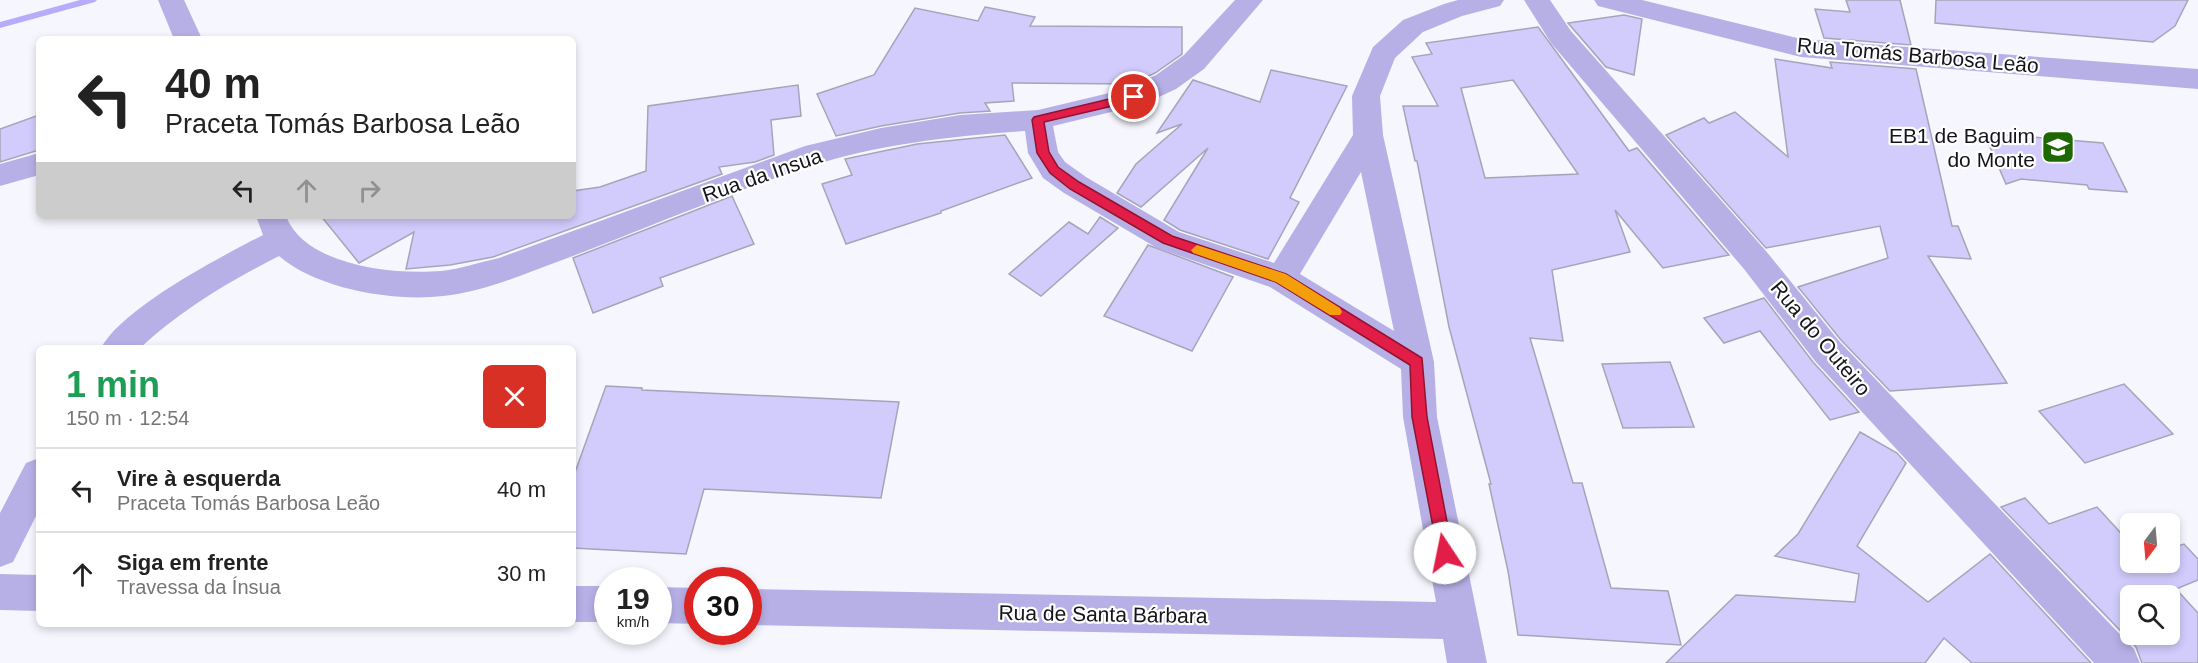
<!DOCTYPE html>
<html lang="pt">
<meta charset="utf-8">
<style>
body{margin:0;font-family:Arial,sans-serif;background:#f6f6f6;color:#222;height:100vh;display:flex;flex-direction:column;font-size:22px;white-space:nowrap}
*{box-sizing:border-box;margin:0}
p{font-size:20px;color:#767676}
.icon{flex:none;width:33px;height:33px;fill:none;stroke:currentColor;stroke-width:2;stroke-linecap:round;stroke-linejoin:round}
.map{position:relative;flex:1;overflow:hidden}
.side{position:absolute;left:36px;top:345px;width:540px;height:282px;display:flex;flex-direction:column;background:#fff;border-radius:9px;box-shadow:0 3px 9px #0003}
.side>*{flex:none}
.banner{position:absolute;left:36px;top:36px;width:540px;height:183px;border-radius:9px;box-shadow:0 3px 9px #0003;background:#fff;color:#222;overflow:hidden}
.needle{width:39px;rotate:196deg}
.buttons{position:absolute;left:2120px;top:513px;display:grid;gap:12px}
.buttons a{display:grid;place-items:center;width:60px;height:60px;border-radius:9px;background:#fff;box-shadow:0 3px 9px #0003;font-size:30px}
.speed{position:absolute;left:594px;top:567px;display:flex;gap:12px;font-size:30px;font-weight:700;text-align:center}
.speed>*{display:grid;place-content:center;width:78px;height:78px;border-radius:50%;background:#fff;box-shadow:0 3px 9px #0003;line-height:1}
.speed small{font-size:15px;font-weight:400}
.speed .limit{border:9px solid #d22;background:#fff;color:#111}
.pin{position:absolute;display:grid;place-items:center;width:51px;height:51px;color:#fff;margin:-26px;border:3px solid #fff;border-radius:50%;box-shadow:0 2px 6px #0007}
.me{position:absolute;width:66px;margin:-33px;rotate:349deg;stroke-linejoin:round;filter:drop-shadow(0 0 4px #0008)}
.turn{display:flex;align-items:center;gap:21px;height:126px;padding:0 30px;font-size:27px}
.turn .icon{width:78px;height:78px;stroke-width:2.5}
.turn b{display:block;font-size:42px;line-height:51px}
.lanes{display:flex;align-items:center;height:57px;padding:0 30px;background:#0003;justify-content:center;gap:30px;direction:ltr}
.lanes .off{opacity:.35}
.round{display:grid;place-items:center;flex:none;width:63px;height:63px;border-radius:9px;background:#f6f6f6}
.headline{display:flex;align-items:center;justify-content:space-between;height:102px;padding:0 30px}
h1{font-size:36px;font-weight:800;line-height:45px;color:#1e9e55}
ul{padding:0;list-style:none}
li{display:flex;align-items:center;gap:18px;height:84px;padding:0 30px;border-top:2px solid #e0e0e0}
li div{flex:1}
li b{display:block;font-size:22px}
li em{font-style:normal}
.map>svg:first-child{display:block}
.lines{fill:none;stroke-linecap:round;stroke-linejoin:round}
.stream{fill:#b7acfa;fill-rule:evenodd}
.building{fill:#d1ccfc;stroke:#a6a4b8;stroke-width:1.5;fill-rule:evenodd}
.minor{fill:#b7b0e7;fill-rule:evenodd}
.route{fill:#e11d48;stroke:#92132f;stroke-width:1.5}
.slow{fill:#f59e0b}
.labels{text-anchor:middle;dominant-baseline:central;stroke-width:4.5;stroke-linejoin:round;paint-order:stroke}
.street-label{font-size:21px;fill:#15141b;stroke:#fff}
.poi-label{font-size:21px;fill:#15141b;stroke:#fff;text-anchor:end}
</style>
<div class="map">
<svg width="2198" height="663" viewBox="0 0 2198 663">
<rect width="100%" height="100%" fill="#f6f6fe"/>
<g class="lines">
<path class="stream" d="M 80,0 L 97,0 L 95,2 L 0,28 L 0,22 Z"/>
</g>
<g class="building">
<path d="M 1846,0 L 1900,0 L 1911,45 L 1824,38 L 1815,9 L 1850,12 Z"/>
<path d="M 1936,0 L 2188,0 L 2175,26 L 2153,42 L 1935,23 Z"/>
<path d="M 985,7 L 1035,17 L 1030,26 L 1182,27 L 1182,54 L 1155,73 L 1131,84 L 1012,83 L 1014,101 L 985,103 L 990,111 L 960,113 L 881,126 L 836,136 L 817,94 L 874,75 L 915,8 L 978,21 Z"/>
<path d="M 1624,15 L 1642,19 L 1634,75 L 1606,67 L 1568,23 Z"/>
<path d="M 1538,27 L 1629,151 L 1637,148 L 1729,255 L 1663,268 L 1615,210 L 1630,252 L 1552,270 L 1563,341 L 1530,338 L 1573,483 L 1582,483 L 1611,588 L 1668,591 L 1681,645 L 1518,635 L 1508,571 L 1489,484 L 1491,484 L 1449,327 L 1417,161 L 1415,161 L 1403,106 L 1438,106 L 1412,57 L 1432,54 L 1426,43 ZM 1513,80 L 1578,174 L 1485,178 L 1461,88 Z"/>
<path d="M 1775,59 L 1832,68 L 1830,62 L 1916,69 L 1952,226 L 1958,226 L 1971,259 L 1928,256 L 2007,383 L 1890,391 L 1841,340 L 1798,287 L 1888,258 L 1880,226 L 1766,248 L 1666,135 L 1704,118 L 1709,123 L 1735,112 L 1788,157 Z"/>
<path d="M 1271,70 L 1347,86 L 1290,198 L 1299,202 L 1268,259 L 1180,230 L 1164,220 L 1208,148 L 1141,207 L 1117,193 L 1136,164 L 1182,124 L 1157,133 L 1193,80 L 1260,102 Z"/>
<path d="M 798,85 L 801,116 L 771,120 L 774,155 L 755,162 L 719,167 L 722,174 L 493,257 L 450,265 L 406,269 L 414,232 L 359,263 L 321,216 L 573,216 L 573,191 L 600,187 L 646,171 L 648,106 Z"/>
<path d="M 39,115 L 39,150 L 0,162 L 0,129 Z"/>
<path d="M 1984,133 L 2103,143 L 2127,192 L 2089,189 L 2087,185 L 2021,179 L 2006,184 Z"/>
<path d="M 1005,135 L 1032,178 L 941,211 L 941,213 L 846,244 L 822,184 L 852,175 L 845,159 L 917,144 Z"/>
<path d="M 732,196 L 754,244 L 660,278 L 663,286 L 593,313 L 573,258 Z"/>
<path d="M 1100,217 L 1118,228 L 1041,296 L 1009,274 L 1069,222 L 1088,234 Z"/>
<path d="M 1148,245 L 1233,277 L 1192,351 L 1104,316 Z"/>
<path d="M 1764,298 L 1813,362 L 1859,412 L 1830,420 L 1760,331 L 1724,343 L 1704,318 Z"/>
<path d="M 1670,362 L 1694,427 L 1623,428 L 1602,364 Z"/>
<path d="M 2124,384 L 2173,434 L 2085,463 L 2039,411 Z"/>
<path d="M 606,386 L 642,388 L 642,390 L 899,402 L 881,498 L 704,489 L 686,554 L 573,548 L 573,478 Z"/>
<path d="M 1860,432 L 1897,453 L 1906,463 L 1857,546 L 1928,602 L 1990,554 L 2091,663 L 1972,663 L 1944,638 L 1925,663 L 1666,663 L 1736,595 L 1855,602 L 1859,574 L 1775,556 L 1798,534 Z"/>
<path d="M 2025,498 L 2049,524 L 2097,507 L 2130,543 L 2130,562 L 2169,562 L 2169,549 L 2184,544 L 2198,559 L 2198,580 L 2176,589 L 2198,613 L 2198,663 L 2142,663 L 2136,647 L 2001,507 ZM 2130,596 L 2169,596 L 2169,634 L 2130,634 Z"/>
</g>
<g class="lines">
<g class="minor">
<path d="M 158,0 L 184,0 L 202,39 L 174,39 Z"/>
<path d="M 1235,0 L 1263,0 L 1204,69 L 1176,89 L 1144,104 L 1053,126 L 1058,152 L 1065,162 L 1086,177 L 1179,232 L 1274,263 L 1353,135 L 1352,96 L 1373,47 L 1403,20 L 1444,4 L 1458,0 L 1504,0 L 1500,6 L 1462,16 L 1423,32 L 1395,58 L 1380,96 L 1383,135 L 1434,362 L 1437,417 L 1487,663 L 1447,663 L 1443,639 L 748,625 L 748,589 L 1436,602 L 1403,417 L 1401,369 L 1270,287 L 1157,248 L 1064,193 L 1043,178 L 1028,153 L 1025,131 C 953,136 880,144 811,166 C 730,192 652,226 573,256 C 531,271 488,291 443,296 C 394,302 317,289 279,256 C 230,281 181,310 140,348 L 101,348 C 122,308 222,256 263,235 L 256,216 L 286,216 C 305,266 394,275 441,271 C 461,269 480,262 499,258 L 805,146 L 881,128 L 960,115 L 1038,110 L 1126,89 L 1156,75 L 1184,55 ZM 1361,172 L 1394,331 L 1300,274 Z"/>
<path d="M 1524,0 L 1550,0 L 1571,31 L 1766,251 L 1839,341 L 2134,649 L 2140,663 L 2094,663 L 1815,361 L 1744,269 L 1551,43 Z"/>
<path d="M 1594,0 L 1642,0 L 1801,39 L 2198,69 L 2198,89 L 1801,57 L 1598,6 Z"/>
<path d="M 39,153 L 39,175 L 0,186 L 0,164 Z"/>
<path d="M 39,458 L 39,510 L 13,562 L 0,567 L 0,513 L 26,463 Z"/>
<path d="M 0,574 L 39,575 L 39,611 L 0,610 Z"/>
<rect x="573" y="586" width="35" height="36"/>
<path d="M 658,587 L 698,588 L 698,624 L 658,623 Z"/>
</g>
</g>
<path class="route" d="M 1134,93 L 1140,97 L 1138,100 L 1044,122 L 1049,152 L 1058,167 L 1079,182 L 1172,236 L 1286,274 L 1422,358 L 1427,417 L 1453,553 L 1451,558 L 1445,560 L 1440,558 L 1438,553 L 1412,417 L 1410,365 L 1276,282 L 1163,243 L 1070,189 L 1050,173 L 1037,153 L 1032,120 L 1034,117 Z"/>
<path class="slow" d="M 1197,245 L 1286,274 L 1340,308 L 1342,312 L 1340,315 L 1330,315 L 1276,282 L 1193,253 L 1191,250 Z"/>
<defs>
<g id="school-square" transform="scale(1.725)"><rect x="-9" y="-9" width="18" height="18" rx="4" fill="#1e6803" stroke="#fff"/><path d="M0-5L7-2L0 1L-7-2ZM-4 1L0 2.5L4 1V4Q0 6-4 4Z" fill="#fff"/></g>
</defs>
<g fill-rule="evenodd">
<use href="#school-square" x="2058" y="147"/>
</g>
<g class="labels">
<g class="street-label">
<text transform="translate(1918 55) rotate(5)">Rua Tomás Barbosa Leão</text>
<text transform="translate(762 175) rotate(-19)">Rua da Insua</text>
<text transform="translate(1821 338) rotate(50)">Rua do Outeiro</text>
<text transform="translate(1103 614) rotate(1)">Rua de Santa Bárbara</text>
</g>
<g class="poi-label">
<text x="2035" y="135">EB1 de Baguim<tspan x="2035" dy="24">do Monte</tspan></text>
</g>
</g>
</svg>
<div class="buttons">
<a><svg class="needle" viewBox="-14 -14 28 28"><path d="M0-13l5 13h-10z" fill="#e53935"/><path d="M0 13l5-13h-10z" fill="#767676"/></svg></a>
<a><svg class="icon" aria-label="search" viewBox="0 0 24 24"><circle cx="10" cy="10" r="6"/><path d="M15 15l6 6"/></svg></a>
</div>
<div class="speed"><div>19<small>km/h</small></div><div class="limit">30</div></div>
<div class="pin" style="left:1134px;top:97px;background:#d93025"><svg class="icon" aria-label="arrive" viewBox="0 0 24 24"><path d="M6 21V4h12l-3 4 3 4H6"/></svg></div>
<svg class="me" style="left:1445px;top:553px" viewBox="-20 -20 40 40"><circle r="19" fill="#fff"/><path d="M0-13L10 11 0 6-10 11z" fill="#e11d48"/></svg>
<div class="banner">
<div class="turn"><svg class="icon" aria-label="left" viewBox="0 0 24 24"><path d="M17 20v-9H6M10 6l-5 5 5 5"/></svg><div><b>40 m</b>Praceta Tomás Barbosa Leão</div></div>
<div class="lanes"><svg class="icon" aria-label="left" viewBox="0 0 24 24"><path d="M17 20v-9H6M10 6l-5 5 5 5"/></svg><svg class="icon off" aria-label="ahead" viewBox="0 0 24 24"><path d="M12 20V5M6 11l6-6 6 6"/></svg><svg class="icon off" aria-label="right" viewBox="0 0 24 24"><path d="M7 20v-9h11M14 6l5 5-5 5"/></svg></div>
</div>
<section class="side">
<div class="headline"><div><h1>1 min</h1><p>150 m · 12:54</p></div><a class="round" style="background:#d93025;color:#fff"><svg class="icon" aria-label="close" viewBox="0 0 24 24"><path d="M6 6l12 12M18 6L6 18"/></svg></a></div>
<ul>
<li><svg class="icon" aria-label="left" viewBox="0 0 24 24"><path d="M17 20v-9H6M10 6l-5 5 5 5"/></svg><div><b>Vire à esquerda</b><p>Praceta Tomás Barbosa Leão</p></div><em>40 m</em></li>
<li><svg class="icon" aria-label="ahead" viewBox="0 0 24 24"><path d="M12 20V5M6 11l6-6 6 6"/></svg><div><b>Siga em frente</b><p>Travessa da Ínsua</p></div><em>30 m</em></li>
</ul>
</section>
</div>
